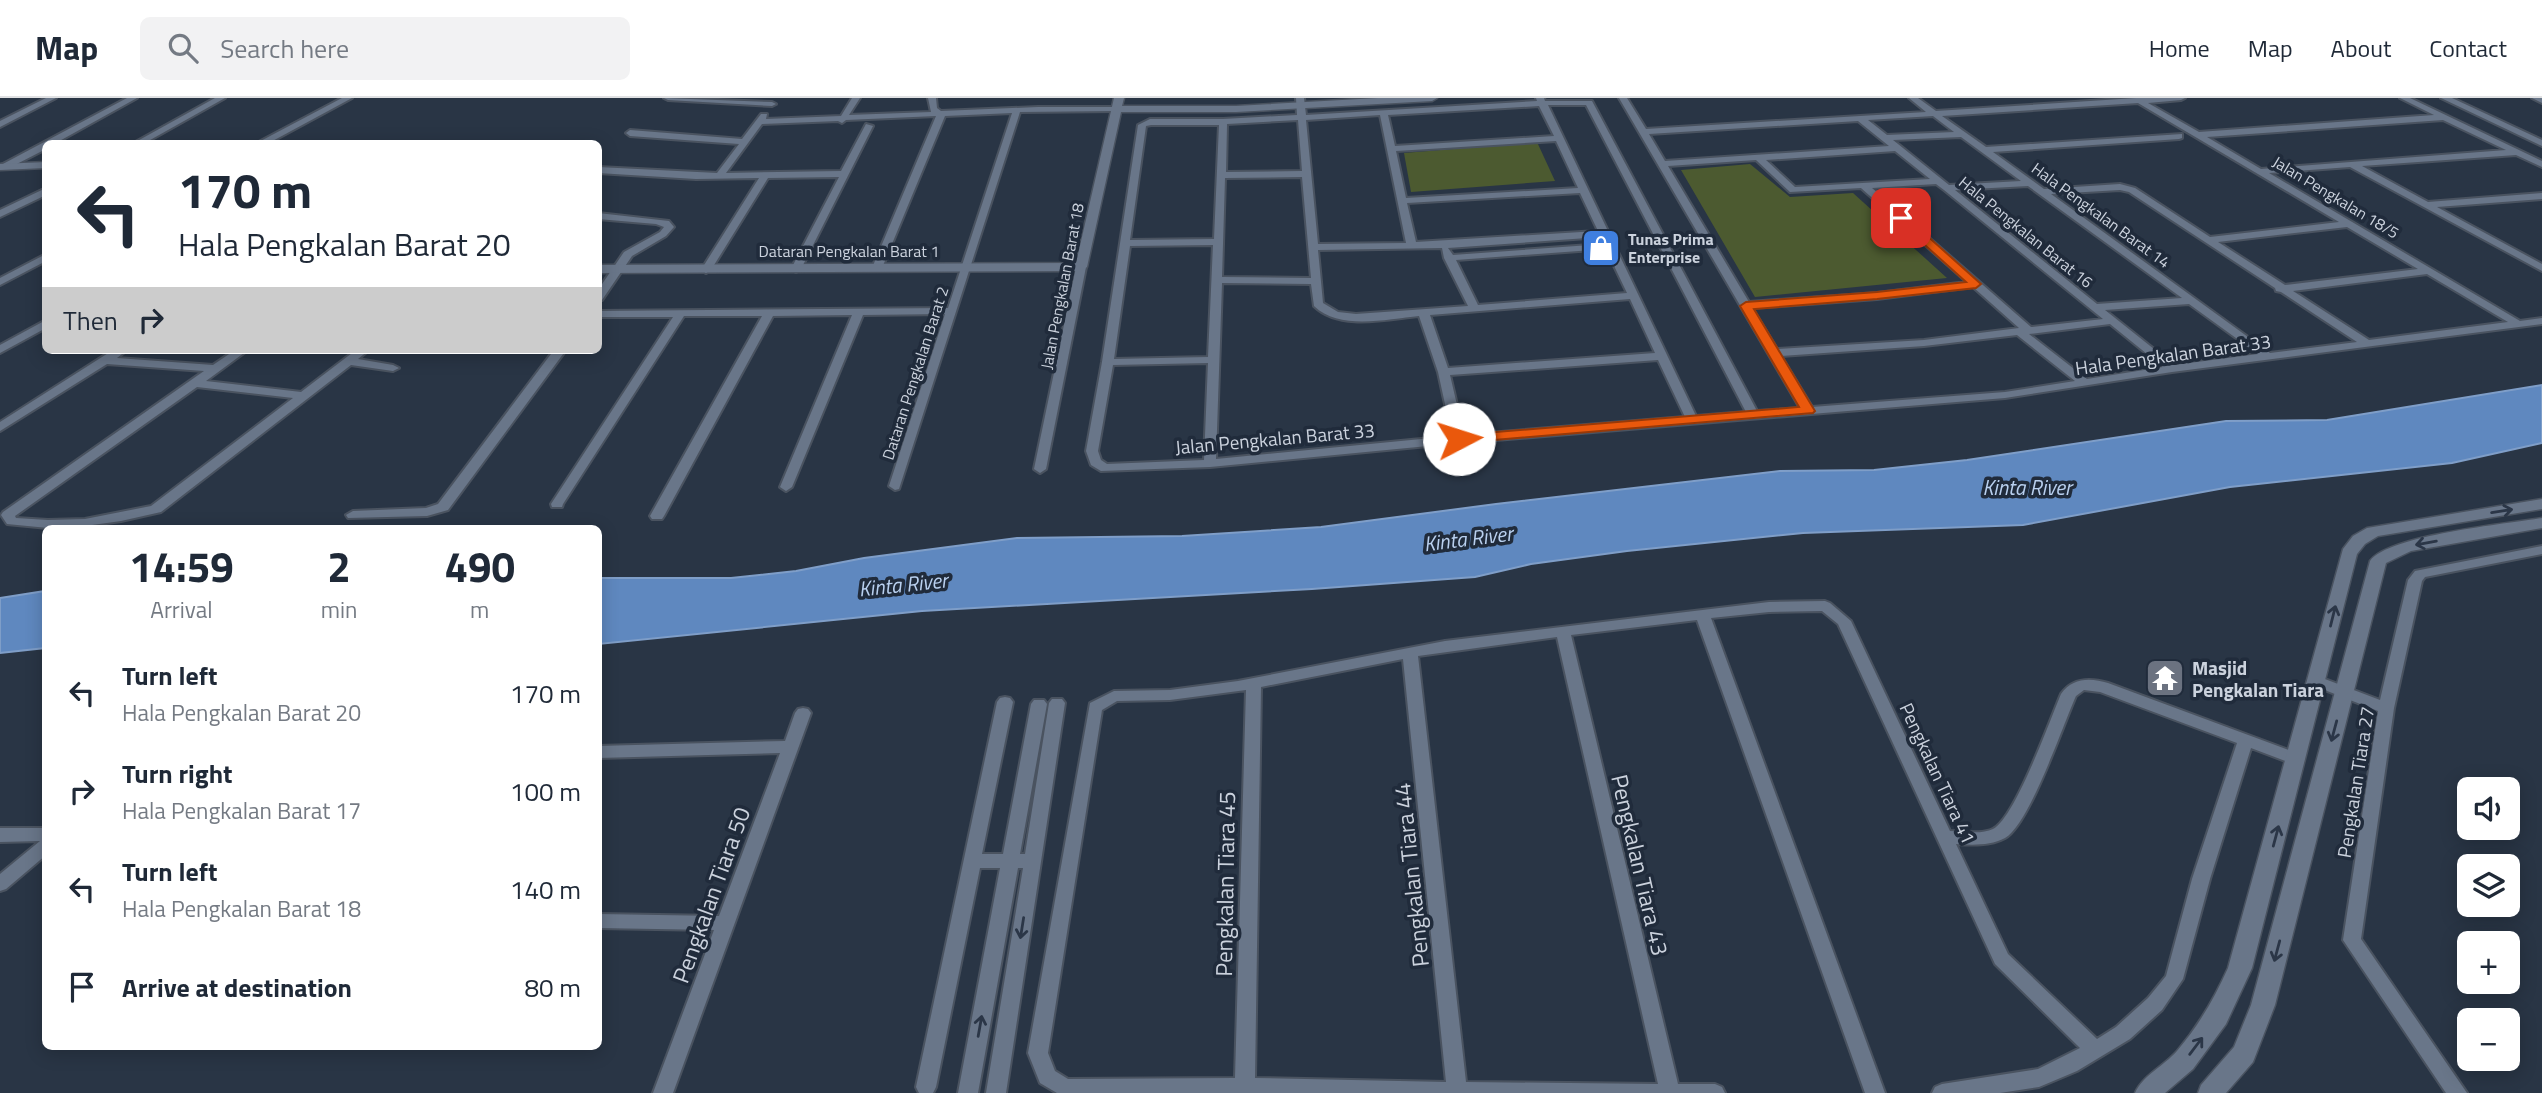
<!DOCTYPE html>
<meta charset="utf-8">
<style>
body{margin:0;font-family:"Titillium Web",sans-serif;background:#f2f2f3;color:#1f2937;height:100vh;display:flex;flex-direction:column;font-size:26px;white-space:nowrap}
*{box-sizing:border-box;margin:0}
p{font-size:23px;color:#747a83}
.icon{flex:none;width:38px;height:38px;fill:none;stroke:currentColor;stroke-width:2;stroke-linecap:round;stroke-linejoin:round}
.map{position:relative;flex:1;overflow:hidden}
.panel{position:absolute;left:42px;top:427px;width:560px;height:525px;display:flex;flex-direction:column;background:#fff;border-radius:10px;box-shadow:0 4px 18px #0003}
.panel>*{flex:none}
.top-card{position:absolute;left:42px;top:42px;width:560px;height:214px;border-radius:10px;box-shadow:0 4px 18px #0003;background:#fff;color:#1f2937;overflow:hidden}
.fabs{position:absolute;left:2457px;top:679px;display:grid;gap:14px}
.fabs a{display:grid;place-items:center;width:63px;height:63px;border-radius:10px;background:#fff;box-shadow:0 4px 18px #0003;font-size:35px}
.pin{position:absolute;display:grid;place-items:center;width:60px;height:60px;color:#fff;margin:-30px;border-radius:14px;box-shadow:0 4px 10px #0006}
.me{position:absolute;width:77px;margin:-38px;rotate:85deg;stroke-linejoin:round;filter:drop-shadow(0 0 5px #0008)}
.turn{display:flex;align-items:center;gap:24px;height:147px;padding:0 21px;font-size:32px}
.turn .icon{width:91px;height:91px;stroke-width:2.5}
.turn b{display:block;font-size:49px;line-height:60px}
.then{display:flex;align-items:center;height:66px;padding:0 21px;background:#0003;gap:14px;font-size:26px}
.eta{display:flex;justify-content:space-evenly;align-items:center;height:119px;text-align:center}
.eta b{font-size:42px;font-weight:700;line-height:49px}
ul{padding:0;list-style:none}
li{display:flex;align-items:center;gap:21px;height:98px;padding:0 21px}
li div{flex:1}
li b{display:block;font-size:26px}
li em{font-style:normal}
header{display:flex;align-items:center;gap:42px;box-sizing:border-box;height:98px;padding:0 35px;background:#fff;border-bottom:2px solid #e0e1e3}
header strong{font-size:33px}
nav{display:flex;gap:38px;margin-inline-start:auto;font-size:24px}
.search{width:490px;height:63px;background:#f2f2f3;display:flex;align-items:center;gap:18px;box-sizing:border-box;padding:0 24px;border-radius:10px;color:#747a83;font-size:26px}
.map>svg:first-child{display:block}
.green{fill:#4c5a30}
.water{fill:#5f88bf;stroke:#7f9ec8;stroke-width:2}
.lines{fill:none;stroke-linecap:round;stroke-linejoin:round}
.minor-casing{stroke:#4a5360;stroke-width:4}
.tertiary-casing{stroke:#4a5360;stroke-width:3}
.minor{fill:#697689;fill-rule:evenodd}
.tertiary{fill:#697689;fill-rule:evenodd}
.oneway{stroke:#2b3647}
.route{fill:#ea580c;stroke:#983908;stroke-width:2}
.labels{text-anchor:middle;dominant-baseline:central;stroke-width:7;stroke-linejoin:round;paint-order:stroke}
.far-street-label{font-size:16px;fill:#cbd2dd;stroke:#202b3b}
.far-poi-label{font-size:16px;font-weight:bold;fill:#cbd2dd;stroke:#202b3b;text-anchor:start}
.street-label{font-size:19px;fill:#cbd2dd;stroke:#202b3b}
.poi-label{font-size:19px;font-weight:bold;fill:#cbd2dd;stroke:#202b3b;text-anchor:start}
.water-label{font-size:21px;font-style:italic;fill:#b9d0ef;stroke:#202b3b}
.near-street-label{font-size:23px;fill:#cbd2dd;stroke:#202b3b}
</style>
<header>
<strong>Map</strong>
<div class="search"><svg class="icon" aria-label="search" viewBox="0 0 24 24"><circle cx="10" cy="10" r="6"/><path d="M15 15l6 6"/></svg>Search here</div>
<nav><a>Home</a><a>Map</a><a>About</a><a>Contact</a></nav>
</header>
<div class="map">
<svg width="2542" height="995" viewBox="0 0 2542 995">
<rect width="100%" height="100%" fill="#293545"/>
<g class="green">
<path d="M 1537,44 L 1555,83 L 1411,94 L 1404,55 Z"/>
<path d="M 1750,66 L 1790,99 L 1853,95 L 1947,180 L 1755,199 L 1681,72 Z"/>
</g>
<g class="water">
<path d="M 2542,287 L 2542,345 L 2452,365 L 2230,389 L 2023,427 L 1803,435 L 1627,453 L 1531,466 L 1475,479 L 1312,491 L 922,513 L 599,546 L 599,480 L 731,480 L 796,473 L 864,460 L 1017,440 L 1182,438 L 1321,429 L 1496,406 L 1780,373 L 1874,372 L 1967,362 L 2226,323 L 2327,322 Z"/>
<path d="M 45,493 L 45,550 L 0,555 L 0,500 Z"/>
</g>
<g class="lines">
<g class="minor-casing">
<g id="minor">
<path d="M 46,0 L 56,0 L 0,29 L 0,23 Z"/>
<path d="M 127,0 L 137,0 L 54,46 L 46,46 L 46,51 L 7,71 L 0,70 L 1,67 Z"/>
<path d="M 215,0 L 225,0 L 143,46 L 132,46 Z"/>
<path d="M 342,0 L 352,0 L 267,46 L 255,46 Z"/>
<path d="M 664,0 L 772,4 L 776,6 L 772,8 L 668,2 Z"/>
<path d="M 852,0 L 860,0 L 849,17 L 931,14 L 928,0 L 936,0 L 937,10 L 941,13 L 1038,9 L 1116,9 L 1120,11 L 1116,13 L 1020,14 L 899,391 L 895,392 L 889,388 L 945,216 L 863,217 L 792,389 L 786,393 L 780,389 L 852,217 L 773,218 L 664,418 L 662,421 L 652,421 L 650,418 L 762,218 L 684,218 L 563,406 L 562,409 L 552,409 L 551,406 L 673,219 L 598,219 L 598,213 L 948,210 L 1012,15 L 945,18 L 882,170 L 877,173 L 872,170 L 936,18 L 846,22 L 842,25 L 838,23 L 762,26 L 726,75 L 841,73 L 866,26 L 873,28 L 801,171 L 796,174 L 791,171 L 839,79 L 768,80 L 711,172 L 706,175 L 701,172 L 759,80 L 696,81 L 598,75 L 598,69 L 717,75 L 739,46 L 630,38 L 626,35 L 630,32 L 742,41 L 761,16 L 767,16 L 766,21 L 841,18 Z"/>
<path d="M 1296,0 L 1304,0 L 1306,17 L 1537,3 L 1536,0 L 1544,0 L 1545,3 L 1592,3 L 1757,313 L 1800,310 L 1619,0 L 1627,0 L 1646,31 L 1926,14 L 1909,0 L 1918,0 L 1936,13 L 2136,0 L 2185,0 L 2181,2 L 2148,5 L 2199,34 L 2434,17 L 2400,0 L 2410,0 L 2542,63 L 2542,69 L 2516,57 L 2362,68 L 2428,104 L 2542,95 L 2542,101 L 2437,109 L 2542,166 L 2542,173 L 2350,69 L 2269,75 L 2520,223 L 2542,220 L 2542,226 L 2172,274 L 2005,300 L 1459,345 L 1210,369 L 1101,373 L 1091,367 L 1086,353 L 1102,264 L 1138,27 L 1150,21 L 1223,21 L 1297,17 ZM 2138,5 L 2339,124 L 2210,139 L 2135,90 L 2120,86 L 2044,91 L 1993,54 L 2179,41 L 2182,40 L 2182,36 L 1986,49 L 1942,18 ZM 1548,7 L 1586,7 L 1746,314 L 1696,318 ZM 1539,8 L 1554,38 L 1395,48 L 1388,17 ZM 1380,17 L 1406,145 L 1318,146 L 1306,22 ZM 1933,18 L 1954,34 L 1887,37 L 1868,22 ZM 1298,22 L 1302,73 L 1226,74 L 1227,26 ZM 2443,22 L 2506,52 L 2261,71 L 2207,39 ZM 1858,23 L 1889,48 L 1665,63 L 1649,36 ZM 1151,27 L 1219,27 L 1214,141 L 1130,142 L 1146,28 ZM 1961,39 L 2021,83 L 1949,87 L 1893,42 ZM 1556,43 L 1578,90 L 1406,100 L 1396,53 ZM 1895,53 L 1930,81 L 1795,89 L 1766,62 ZM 1756,62 L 1790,94 L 1861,90 L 1967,184 L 1877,195 L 1749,204 L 1668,68 ZM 1302,79 L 1311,180 L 1222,179 L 1225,80 ZM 1936,86 L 1944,92 L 2103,221 L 2031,229 L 1872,90 ZM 2028,88 L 2182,200 L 2097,206 L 1955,92 ZM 2120,92 L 2129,94 L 2275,190 L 2276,193 L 2281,194 L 2357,244 L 2270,255 L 2051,96 ZM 1580,95 L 1598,133 L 1416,144 L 1407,105 ZM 2347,129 L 2418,171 L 2285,187 L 2218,144 ZM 1601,139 L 1604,146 L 1453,157 L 1448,150 ZM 1213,147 L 1208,259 L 1114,261 L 1130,148 ZM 1442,150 L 1444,160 L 1468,208 L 1356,216 L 1338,214 L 1323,205 L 1318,152 ZM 1606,151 L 1627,195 L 1478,207 L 1456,162 ZM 2427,176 L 2508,224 L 2369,242 L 2293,193 ZM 1222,185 L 1311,186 L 1314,208 C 1340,233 1387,221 1419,218 L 1438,274 L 1452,338 L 1216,361 ZM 1973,189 L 2019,230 L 1924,242 L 1777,251 L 1752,210 L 1877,201 ZM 1630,201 L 1655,255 L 1448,270 L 1430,217 ZM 2189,206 L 2258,256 L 2174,267 L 2105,212 ZM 2110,226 L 2163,269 L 2087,281 L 2029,236 ZM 2017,237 L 2075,283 L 2005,294 L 1812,309 L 1781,258 L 1924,248 ZM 1658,262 L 1685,319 L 1464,337 L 1450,277 ZM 1208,265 L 1204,362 L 1107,366 L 1101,362 L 1098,353 L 1113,267 Z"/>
<path d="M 2441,0 L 2452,0 L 2542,42 L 2542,48 Z"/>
<path d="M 2532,0 L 2542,0 L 2542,5 Z"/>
<path d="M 46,90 L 46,97 L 0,119 L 0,112 Z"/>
<path d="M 598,115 L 669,123 L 674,129 L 666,138 L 632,158 L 602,202 L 598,203 L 598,192 L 624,154 L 660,134 L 664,129 L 656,126 L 598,121 Z"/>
<path d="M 46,156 L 46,163 L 0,187 L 0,180 Z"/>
<path d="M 1081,166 L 1086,169 L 1046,371 L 1040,375 L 1034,371 L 1076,169 Z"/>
<path d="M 46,222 L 46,230 L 0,255 L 0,247 Z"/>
<path d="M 113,252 L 127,252 L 117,260 L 213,267 L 235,252 L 248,252 L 206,283 L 301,294 L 356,252 L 369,252 L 358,261 L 393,267 L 399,270 L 393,273 L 351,267 L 161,414 L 121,423 L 85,428 L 48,430 L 7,426 L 1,417 L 3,414 L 204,273 L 107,266 L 0,333 L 0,324 ZM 197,289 L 293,300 L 151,408 L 85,421 L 48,422 L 16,420 L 15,418 Z"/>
<path d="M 554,252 L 566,252 L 448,412 L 427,418 L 348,420 L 346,417 L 353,413 L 426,410 L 438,406 Z"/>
<path d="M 2542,448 L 2542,456 L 2425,479 L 2422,483 L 2394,610 L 2361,841 L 2467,995 L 2446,995 L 2343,842 L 2378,613 L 2312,587 L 2309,583 L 2312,579 L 2317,578 L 2380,602 L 2408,482 L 2415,473 Z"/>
<path d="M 1825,503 L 1830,505 L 1851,523 L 1950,733 C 1963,733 1981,737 1993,731 C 2015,720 2050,622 2061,596 C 2073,579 2091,580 2108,585 L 2302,657 L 2304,661 L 2302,665 L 2296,667 L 2251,650 L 2210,781 L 2183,881 L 2162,912 L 2130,941 L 2077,973 L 2039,989 L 2000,995 L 1932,995 L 1935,989 L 1942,986 L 2038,971 L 2080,950 L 1995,866 L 1838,526 L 1822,513 L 1769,514 L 1711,520 L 1885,995 L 1865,995 L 1697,522 L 1571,537 L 1678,986 L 1715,986 L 1722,989 L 1725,995 L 1057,995 L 1040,985 L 1028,955 L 1090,605 L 1114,593 L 1170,592 L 1238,583 L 1445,543 L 1769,504 ZM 1557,539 L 1658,986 L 1466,984 L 1418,558 ZM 1403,561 L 1446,984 L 1255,980 L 1261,589 ZM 1246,592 L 1235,980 L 1068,981 L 1055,973 L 1048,955 L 1102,612 L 1117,603 L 1170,602 ZM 2084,592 L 2100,594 L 2237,645 L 2192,781 L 2166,878 L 2148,900 L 2116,929 L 2097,941 L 2008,856 L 1956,746 C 1972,747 1990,748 2005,740 C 2029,727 2063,627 2076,598 Z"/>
<path d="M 1005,599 L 1010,600 L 1013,604 L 982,756 L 1003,756 L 1031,606 L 1034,602 L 1044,602 L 1047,606 L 1020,756 L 1025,756 L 1049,605 L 1052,601 L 1062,601 L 1065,605 L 1006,995 L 986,995 L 1023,770 L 1018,770 L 978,995 L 958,995 L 1000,770 L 980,770 L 936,989 L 933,995 L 919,995 L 916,989 L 997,604 L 1000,600 Z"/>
<path d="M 803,610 L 808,611 L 811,615 L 673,995 L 653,995 L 714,832 L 598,830 L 598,816 L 719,818 L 780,655 L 598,660 L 598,648 L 785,643 L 795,615 L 798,611 Z"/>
<path d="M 0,730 L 46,730 L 46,757 L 6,791 L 0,793 L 0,776 L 40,743 L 0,744 Z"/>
</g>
</g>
<g class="tertiary-casing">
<g id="tertiary">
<path d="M 1114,0 L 1124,0 L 1122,8 L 1236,8 L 1378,0 L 1437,0 L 1432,3 L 1236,14 L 1121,14 L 1087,169 L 1081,173 L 598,175 L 598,167 L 1076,165 Z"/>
<path d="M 46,64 L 46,70 L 0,72 L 0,66 Z"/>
<path d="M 2542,401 L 2542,411 L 2378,438 L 2365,446 L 2357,456 L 2252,870 L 2226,926 L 2193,971 L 2165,995 L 2135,995 C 2143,977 2164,968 2177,953 C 2199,927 2214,901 2228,870 L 2343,451 L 2353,438 L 2367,430 Z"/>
<path d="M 2542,420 L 2542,430 L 2411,453 L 2386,465 L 2275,907 L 2253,964 L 2226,995 L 2198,995 L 2201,987 L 2234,949 L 2251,907 L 2370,463 C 2389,437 2506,426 2542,420 Z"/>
</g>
</g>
<use href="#minor" class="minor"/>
<use href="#tertiary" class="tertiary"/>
</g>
<defs><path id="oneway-shaft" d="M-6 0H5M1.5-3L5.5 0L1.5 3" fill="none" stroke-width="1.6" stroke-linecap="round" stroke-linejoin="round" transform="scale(1.75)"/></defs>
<g class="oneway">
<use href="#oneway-shaft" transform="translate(2502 413) rotate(-9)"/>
<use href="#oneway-shaft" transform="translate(2426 445) rotate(170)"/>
<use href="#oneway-shaft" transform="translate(2333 518) rotate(-76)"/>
<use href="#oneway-shaft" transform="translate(2334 633) rotate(105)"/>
<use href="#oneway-shaft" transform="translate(2276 738) rotate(-75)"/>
<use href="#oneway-shaft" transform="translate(1022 830) rotate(99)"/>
<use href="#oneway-shaft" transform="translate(2277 853) rotate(105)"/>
<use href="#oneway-shaft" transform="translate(980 928) rotate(-80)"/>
<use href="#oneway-shaft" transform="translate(2196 948) rotate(-53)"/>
</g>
<path class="route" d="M 1897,118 L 1905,118 L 1981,186 L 1976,190 L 1877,201 L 1754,211 L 1815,313 L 1813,315 L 1459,345 L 1452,341 L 1459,337 L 1799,309 L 1740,208 L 1746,204 L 1877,194 L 1966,184 L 1897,122 Z"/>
<defs>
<g id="shop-square" transform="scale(2.0125)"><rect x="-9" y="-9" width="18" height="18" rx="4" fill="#3f7fe0" stroke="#202b3b"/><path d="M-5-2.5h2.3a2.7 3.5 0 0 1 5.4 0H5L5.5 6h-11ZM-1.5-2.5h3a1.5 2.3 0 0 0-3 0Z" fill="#fff"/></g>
<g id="temple-square" transform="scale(2.0125)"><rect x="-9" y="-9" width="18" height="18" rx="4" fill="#6b7280" stroke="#202b3b"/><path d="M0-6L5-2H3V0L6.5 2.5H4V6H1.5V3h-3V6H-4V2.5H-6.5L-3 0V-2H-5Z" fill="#fff"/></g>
</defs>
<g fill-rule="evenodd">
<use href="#shop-square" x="1601" y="150"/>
<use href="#temple-square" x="2165" y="580"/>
</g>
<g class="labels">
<g class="far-street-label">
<text transform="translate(2336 99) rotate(31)">Jalan Pengkalan 18/5</text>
<text transform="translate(2101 117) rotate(36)">Hala Pengkalan Barat 14</text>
<text transform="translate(2026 134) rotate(39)">Hala Pengkalan Barat 16</text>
<text x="849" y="153">Dataran Pengkalan Barat 1</text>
<text transform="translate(1062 188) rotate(-79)">Jalan Pengkalan Barat 18</text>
<text transform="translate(915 275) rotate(-72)">Dataran Pengkalan Barat 2</text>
</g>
<g class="far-poi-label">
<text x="1628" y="141">Tunas Prima<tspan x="1628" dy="18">Enterprise</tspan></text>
</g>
<g class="street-label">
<text transform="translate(2173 256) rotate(-8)">Hala Pengkalan Barat 33</text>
<text transform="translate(1275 340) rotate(-5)">Jalan Pengkalan Barat 33</text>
<text transform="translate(1938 675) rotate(65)">Pengkalan Tiara 41</text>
<text transform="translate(2355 684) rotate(-81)">Pengkalan Tiara 27</text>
</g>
<g class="poi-label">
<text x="2192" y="569">Masjid<tspan x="2192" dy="22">Pengkalan Tiara</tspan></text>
</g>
<g class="water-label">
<text x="2027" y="389">Kinta River</text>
<text transform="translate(1468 440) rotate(-7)">Kinta River</text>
<text transform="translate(903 486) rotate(-6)">Kinta River</text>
</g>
<g class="near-street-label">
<text transform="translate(1640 767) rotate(77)">Pengkalan Tiara 43</text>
<text transform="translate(1411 777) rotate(-96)">Pengkalan Tiara 44</text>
<text transform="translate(1225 786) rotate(-89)">Pengkalan Tiara 45</text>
<text transform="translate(711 797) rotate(-70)">Pengkalan Tiara 50</text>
</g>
</g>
</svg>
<div class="fabs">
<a><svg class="icon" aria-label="sound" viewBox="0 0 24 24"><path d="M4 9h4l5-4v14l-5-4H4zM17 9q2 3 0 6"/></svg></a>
<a><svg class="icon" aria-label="layers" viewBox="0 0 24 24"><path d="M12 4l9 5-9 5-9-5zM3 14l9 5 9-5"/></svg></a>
<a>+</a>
<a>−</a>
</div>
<div class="pin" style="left:1901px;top:120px;background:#d93025"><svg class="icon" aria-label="arrive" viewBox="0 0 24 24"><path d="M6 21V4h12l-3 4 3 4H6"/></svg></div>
<svg class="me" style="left:1459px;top:341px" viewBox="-20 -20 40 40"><circle r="19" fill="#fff"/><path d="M0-13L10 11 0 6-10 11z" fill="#ea580c"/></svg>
<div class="top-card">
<div class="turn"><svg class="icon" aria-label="left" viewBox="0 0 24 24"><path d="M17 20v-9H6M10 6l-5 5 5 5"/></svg><div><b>170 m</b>Hala Pengkalan Barat 20</div></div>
<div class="then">Then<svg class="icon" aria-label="right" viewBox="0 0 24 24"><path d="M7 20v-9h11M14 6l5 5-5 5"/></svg></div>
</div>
<section class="panel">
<div class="eta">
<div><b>14:59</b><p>Arrival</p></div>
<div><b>2</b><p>min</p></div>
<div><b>490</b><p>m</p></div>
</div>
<ul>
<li><svg class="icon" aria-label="left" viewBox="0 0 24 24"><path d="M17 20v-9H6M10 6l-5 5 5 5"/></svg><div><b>Turn left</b><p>Hala Pengkalan Barat 20</p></div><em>170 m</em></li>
<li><svg class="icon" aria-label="right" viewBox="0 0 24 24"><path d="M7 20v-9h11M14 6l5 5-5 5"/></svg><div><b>Turn right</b><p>Hala Pengkalan Barat 17</p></div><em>100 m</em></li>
<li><svg class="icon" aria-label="left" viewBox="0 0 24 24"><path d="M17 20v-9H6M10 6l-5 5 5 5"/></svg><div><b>Turn left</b><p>Hala Pengkalan Barat 18</p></div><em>140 m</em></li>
<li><svg class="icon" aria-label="arrive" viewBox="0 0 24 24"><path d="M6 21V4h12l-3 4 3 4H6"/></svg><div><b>Arrive at destination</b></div><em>80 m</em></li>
</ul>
</section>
</div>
